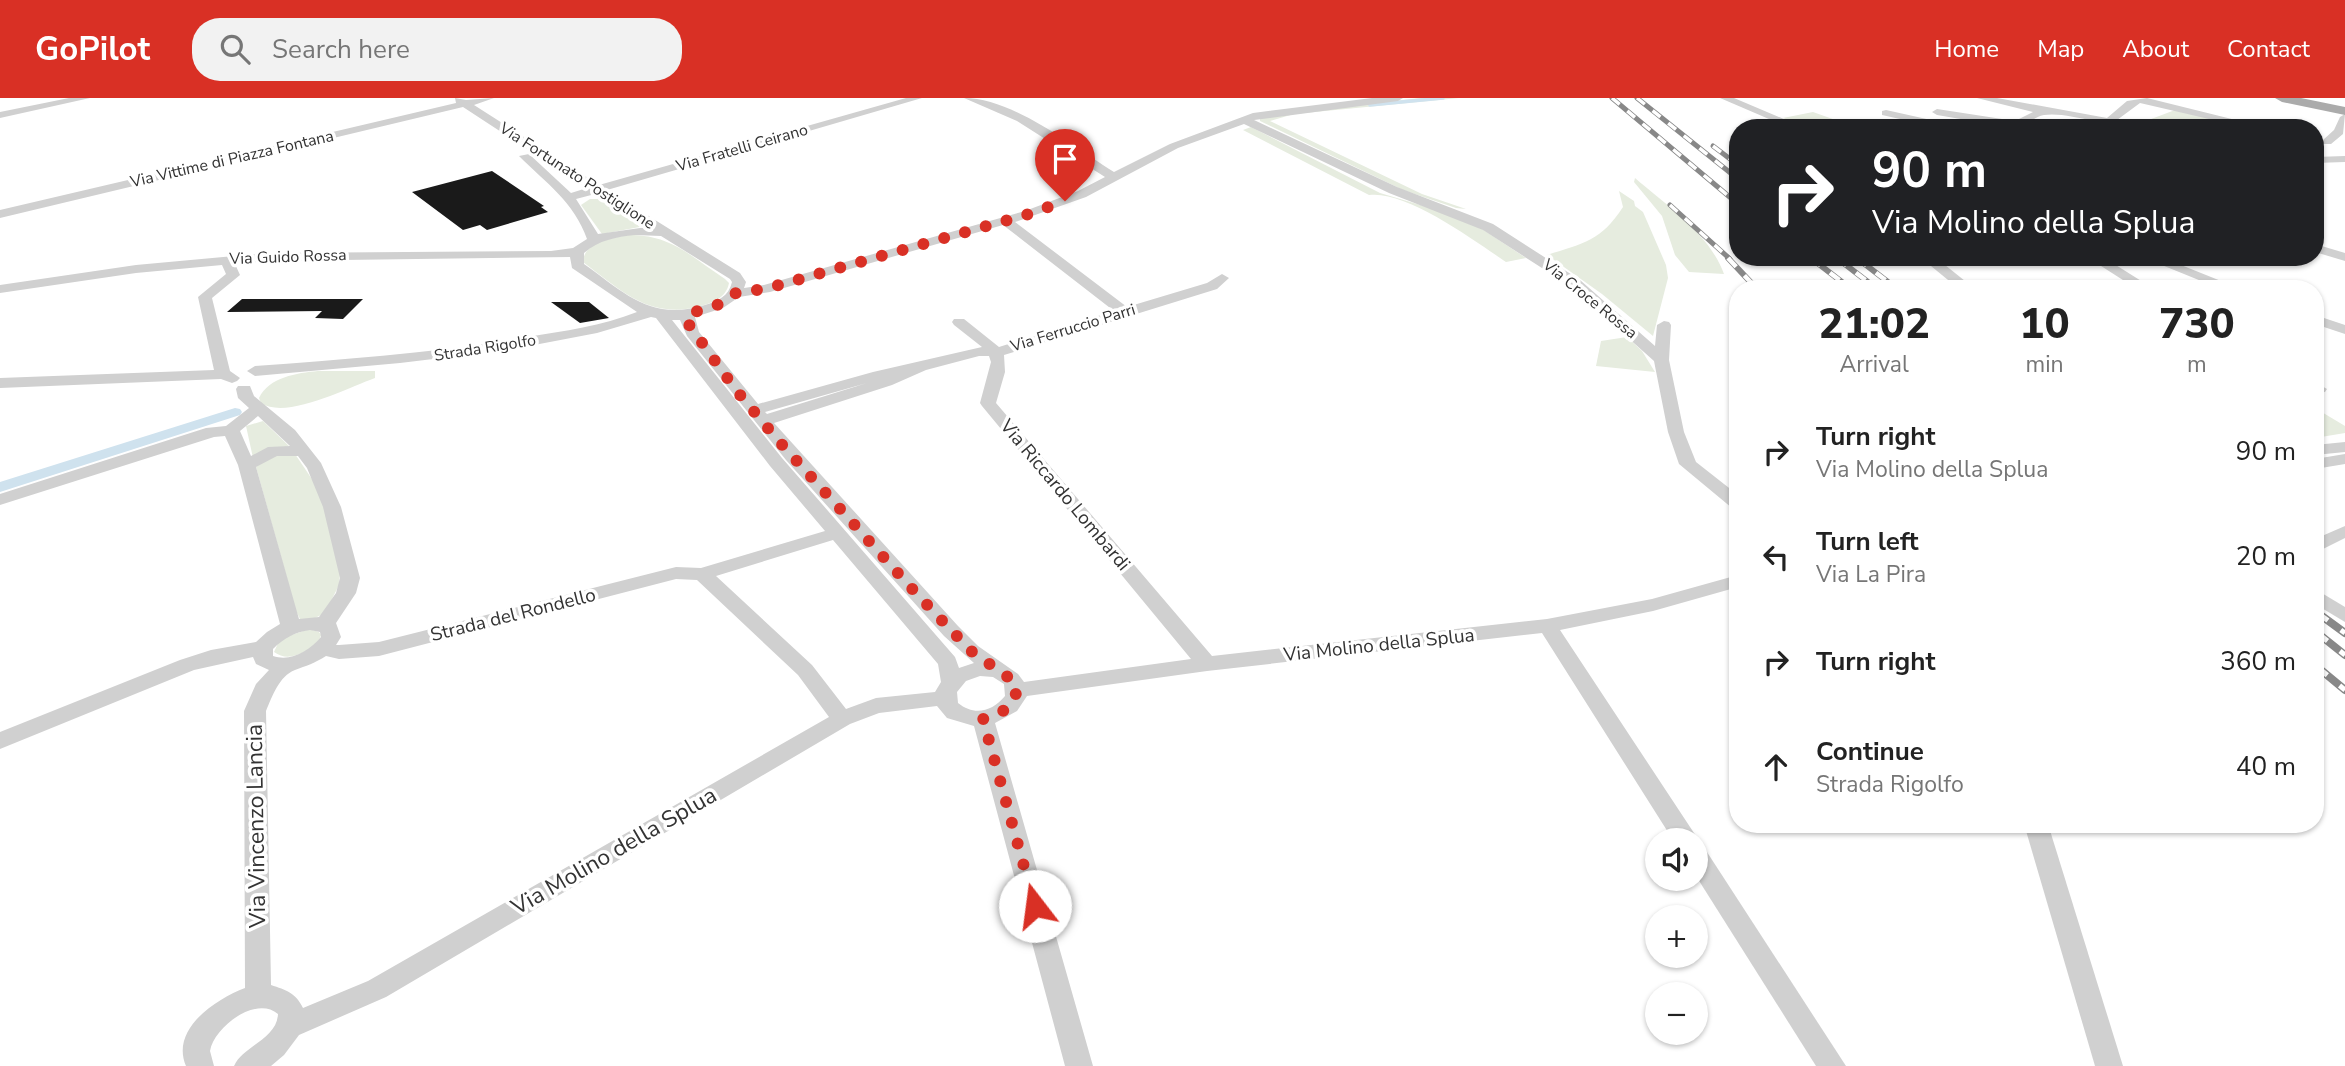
<!DOCTYPE html>
<meta charset="utf-8">
<style>
body{margin:0;font-family:"Nunito Sans",sans-serif;background:#f2f2f2;color:#222;height:100vh;display:flex;flex-direction:column;font-size:26px;white-space:nowrap}
*{box-sizing:border-box;margin:0}
p{font-size:23px;color:#767676}
.icon{flex:none;width:38px;height:38px;fill:none;stroke:currentColor;stroke-width:2;stroke-linecap:round;stroke-linejoin:round}
.map{position:relative;flex:1;overflow:hidden}
.sheet{position:absolute;left:1729px;top:182px;width:595px;height:553px;display:flex;flex-direction:column;background:#fff;border-radius:28px;box-shadow:0 2px 5px #0004}
.sheet>*{flex:none}
.top-card{position:absolute;left:1729px;top:21px;width:595px;height:147px;border-radius:28px;box-shadow:0 2px 5px #0004;background:#202124;color:#fff;overflow:hidden}
.buttons{position:absolute;left:1645px;top:730px;display:grid;gap:14px}
.buttons a{display:grid;place-items:center;width:63px;height:63px;border-radius:50%;background:#fff;box-shadow:0 2px 5px #0004;font-size:35px}
.pin{position:absolute;display:grid;place-items:center;width:60px;height:60px;color:#fff;margin:-72px -30px;border-radius:50% 50% 50% 0;rotate:-45deg;box-shadow:0 0 7px #0007}
.pin .icon{rotate:45deg}
.me{position:absolute;width:77px;margin:-38px;rotate:345deg;stroke-linejoin:round;filter:drop-shadow(0 0 5px #0008)}
.turn{display:flex;align-items:center;gap:24px;height:147px;padding:0 28px;font-size:32px}
.turn .icon{width:91px;height:91px;stroke-width:2.5}
.turn b{display:block;font-size:49px;line-height:60px}
.eta{display:flex;justify-content:space-evenly;align-items:center;height:119px;text-align:center}
.eta b{font-size:42px;font-weight:800;line-height:49px}
ul{padding:0;list-style:none}
li{display:flex;align-items:center;gap:21px;height:105px;padding:0 28px}
li div{flex:1}
li b{display:block;font-size:26px}
li em{font-style:normal}
header{display:flex;align-items:center;gap:42px;box-sizing:border-box;height:98px;padding:0 35px;background:#d93025;color:#fff}
header strong{font-size:33px}
nav{display:flex;gap:38px;margin-inline-start:auto;font-size:24px}
.search{width:490px;height:63px;background:#f2f2f2;display:flex;align-items:center;gap:18px;box-sizing:border-box;padding:0 24px;border-radius:28px;color:#767676;font-size:26px}
.map>svg:first-child{display:block}
.green{fill:#e6ecdf}
.lines{fill:none;stroke-linecap:round;stroke-linejoin:round}
.stream{stroke:#cfe2ee;stroke-width:3.5}
.canal{fill:#cfe2ee;fill-rule:evenodd}
.building{fill:#1a1a1a}
.minor{fill:#d0d0d0;fill-rule:evenodd}
.major{fill:#ababab;fill-rule:evenodd}
.rail-far2-casing{stroke:#888;stroke-width:5}
.rail-far1-casing{stroke:#888;stroke-width:6}
.rail-casing{stroke:#888;stroke-width:8}
.rail-far2{stroke:#fff;stroke-width:3.5;stroke-dasharray:10;stroke-linecap:butt}
.rail-far1{stroke:#fff;stroke-width:4.5;stroke-dasharray:12;stroke-linecap:butt}
.rail{stroke:#fff;stroke-width:5;stroke-dasharray:16;stroke-linecap:butt}
.route{stroke:#d93025;stroke-width:12;stroke-dasharray:0 21.6}
.labels{text-anchor:middle;dominant-baseline:central;stroke-width:7;stroke-linejoin:round;paint-order:stroke}
.far-street-label{font-size:16px;fill:#333;stroke:#fff}
.street-label{font-size:19px;fill:#333;stroke:#fff}
.near-street-label{font-size:23px;fill:#333;stroke:#fff}
</style>
<header>
<strong>GoPilot</strong>
<div class="search"><svg class="icon" aria-label="search" viewBox="0 0 24 24"><circle cx="10" cy="10" r="6"/><path d="M15 15l6 6"/></svg>Search here</div>
<nav><a>Home</a><a>Map</a><a>About</a><a>Contact</a></nav>
</header>
<div class="map">
<svg width="2345" height="968" viewBox="0 0 2345 968">
<rect width="100%" height="100%" fill="#fff"/>
<g class="green">
<path d="M 1421,0 L 1459,0 L 1294,16 L 1270,23 L 1422,96 L 1466,111 L 1456,110 L 1403,92 L 1260,23 L 1260,17 Z"/>
<path d="M 2175,12 L 2257,30 L 2130,29 Z"/>
<path d="M 1813,14 L 1858,30 L 1806,30 L 1783,20 Z"/>
<path d="M 1251,29 L 1380,95 L 1444,114 L 1479,129 L 1526,160 L 1506,164 C 1475,143 1406,92 1369,97 L 1243,32 Z"/>
<path d="M 1635,80 C 1667,108 1709,135 1724,176 L 1689,174 L 1675,157 L 1662,118 L 1634,84 Z"/>
<path d="M 1619,93 L 1634,103 L 1635,108 L 1643,114 L 1666,167 L 1668,180 L 1653,238 L 1602,196 L 1547,157 C 1584,145 1601,143 1623,109 Z"/>
<path d="M 590,101 L 603,101 L 645,128 L 602,136 L 581,107 Z"/>
<path d="M 627,137 C 671,136 690,158 725,181 L 729,185 C 726,200 714,204 701,208 C 649,222 622,193 583,164 C 584,144 610,141 627,137 Z"/>
<path d="M 1627,239 L 1642,253 L 1655,274 L 1596,268 L 1601,243 Z"/>
<path d="M 318,273 L 375,273 L 375,280 C 347,290 286,322 261,305 L 259,300 C 269,279 297,275 318,273 Z"/>
<path d="M 2315,310 L 2345,328 L 2345,335 L 2315,340 Z"/>
<path d="M 263,323 L 289,348 L 253,360 L 246,328 Z"/>
<path d="M 295,356 L 318,390 L 341,465 L 339,487 L 325,515 L 313,521 L 300,521 L 296,513 L 256,369 L 271,357 Z"/>
<path d="M 309,531 L 319,534 L 321,537 L 318,546 C 304,554 289,565 274,554 L 280,541 Z"/>
</g>
<g class="lines">
<path class="stream" d="M 1370,7 L 1443,0"/>
<path class="canal" d="M 235,310 L 240,311 L 242,314 L 240,317 L 0,394 L 0,384 Z"/>
</g>
<g class="building">
<path d="M 492,73 L 544,108 L 541,109 L 548,114 L 487,132 L 480,127 L 463,132 L 412,94 Z"/>
<path d="M 242,201 L 363,201 L 343,221 L 315,220 L 322,213 L 227,214 Z"/>
<path d="M 551,204 L 589,204 L 609,220 L 580,225 Z"/>
</g>
<g class="lines">
<g class="minor">
<path d="M 69,0 L 90,0 L 0,20 L 0,14 Z"/>
<path d="M 455,0 L 466,2 L 494,0 L 474,7 L 599,87 L 906,0 L 922,0 L 607,92 L 740,175 L 746,184 L 744,190 L 764,187 L 1025,113 L 1078,93 L 1105,79 L 1017,23 L 964,0 C 1013,0 1073,49 1114,74 L 1170,46 L 1253,15 L 1372,0 L 1403,0 L 1398,3 L 1254,22 L 1397,89 L 1493,126 L 1580,182 L 1655,248 L 1657,227 L 1664,223 L 1669,224 L 1671,227 L 1669,262 L 1684,334 L 1696,364 L 1738,397 L 1738,411 L 1732,410 L 1679,366 L 1668,334 L 1654,263 L 1570,188 L 1483,132 L 1389,95 L 1244,26 L 1178,50 L 1086,99 L 1015,124 L 1127,209 L 1207,185 L 1222,176 L 1229,180 L 1217,191 L 1004,257 L 1005,274 L 996,305 L 1212,558 L 1547,521 L 1652,501 L 1738,477 L 1738,489 L 1653,513 L 1560,532 L 1694,735 L 1698,742 L 1696,746 L 1696,742 L 1673,742 L 1542,535 L 1207,573 L 1027,598 L 1017,613 L 995,625 L 1093,968 L 1065,968 L 974,628 L 947,620 L 937,608 L 879,615 L 850,626 L 386,899 L 299,937 L 284,957 L 271,968 L 234,968 C 243,948 277,941 278,916 C 256,897 214,929 210,953 L 214,968 L 186,968 C 170,931 216,901 245,890 L 244,613 L 256,586 L 269,572 L 256,566 L 253,559 L 194,572 L 0,651 L 0,634 L 180,562 L 211,552 L 256,544 L 267,534 L 280,526 L 238,367 L 225,338 L 214,339 L 0,407 L 0,396 L 206,330 L 226,328 L 249,310 L 238,300 L 236,291 L 238,288 L 250,288 L 254,298 L 295,332 L 321,365 L 341,409 L 360,480 L 356,495 L 336,525 L 341,539 L 336,547 L 339,547 L 379,544 L 676,469 L 701,470 L 825,433 L 770,368 L 656,220 L 651,219 L 597,235 L 508,252 L 400,265 L 255,278 L 247,273 L 255,268 C 346,261 437,255 527,239 C 564,233 602,228 637,214 L 572,170 L 570,159 L 268,163 L 235,166 L 240,177 L 212,200 L 230,273 L 240,280 L 237,283 L 232,285 L 221,281 L 0,290 L 0,280 L 214,272 L 198,199 L 226,176 L 222,167 L 136,175 L 0,195 L 0,187 L 136,167 L 268,155 L 551,153 L 573,150 L 587,141 C 574,104 546,85 519,58 L 529,56 L 571,95 L 587,90 L 463,9 L 0,120 L 0,112 L 456,5 ZM 595,96 L 647,129 L 598,136 L 576,101 ZM 1003,127 L 1114,213 L 999,249 L 964,221 L 954,221 L 952,224 L 954,227 L 982,249 L 873,274 L 758,306 L 699,234 L 695,219 L 723,210 L 739,199 L 770,194 ZM 635,137 L 661,138 L 730,181 L 732,184 C 729,198 718,203 705,207 C 651,224 625,195 584,166 L 584,155 C 599,142 616,139 635,137 ZM 672,222 L 680,222 L 687,238 L 786,362 L 944,538 L 974,565 L 959,570 L 955,559 L 782,360 ZM 979,258 L 989,258 L 991,264 L 980,305 L 982,308 L 1191,561 L 1024,584 L 1018,576 L 978,548 L 958,528 L 774,325 L 892,287 L 926,272 ZM 867,285 L 767,316 L 765,314 ZM 258,318 L 290,348 L 268,349 L 251,358 L 240,333 ZM 277,358 L 298,358 L 307,370 L 323,409 L 340,480 L 336,495 L 319,519 L 299,521 L 256,369 ZM 833,442 L 938,566 L 941,584 L 935,594 L 876,600 L 846,611 L 812,567 L 716,478 ZM 676,481 L 697,482 L 798,577 L 829,619 L 368,883 L 303,910 C 296,895 286,892 271,887 L 266,613 C 272,599 279,578 295,572 C 306,568 315,565 326,558 L 339,561 L 379,558 ZM 310,532 L 320,534 L 321,539 C 309,553 291,564 273,558 L 273,551 C 284,540 295,534 310,532 ZM 980,578 L 993,579 L 1004,586 L 1005,598 C 992,614 974,618 958,605 L 957,594 L 966,583 Z"/>
<path d="M 1720,0 L 1734,0 L 1805,30 L 1790,30 Z"/>
<path d="M 1977,0 L 1997,0 L 2107,20 L 2127,3 L 2147,0 L 2268,30 L 2248,30 L 2140,5 L 2117,22 L 2139,30 C 2112,30 2067,13 2044,17 C 2033,19 2025,30 2014,30 L 1937,17 L 1932,14 L 1937,11 L 2015,23 L 2033,14 Z"/>
<path d="M 1886,12 L 1931,22 L 1932,24 L 1927,27 L 1882,17 L 1882,13 Z"/>
<path d="M 2345,16 L 2343,36 L 2331,46 L 2323,46 L 2323,42 L 2334,32 L 2340,19 Z"/>
<path d="M 2345,58 L 2345,64 L 2315,65 L 2315,59 Z"/>
<path d="M 2315,146 L 2345,155 L 2345,163 L 2315,154 Z"/>
<path d="M 1920,159 L 1935,159 L 1975,191 L 1959,191 Z"/>
<path d="M 2087,159 L 2103,159 L 2154,191 L 2137,191 Z"/>
<path d="M 2142,159 L 2161,159 L 2241,191 L 2221,191 Z"/>
<path d="M 2315,217 L 2345,227 L 2345,236 L 2315,226 Z"/>
<path d="M 2315,284 L 2327,291 L 2325,294 L 2315,295 Z"/>
<path d="M 2345,344 L 2345,354 L 2315,357 L 2315,347 Z"/>
<path d="M 2345,356 L 2345,366 L 2315,371 L 2315,361 Z"/>
<path d="M 2345,428 L 2345,440 L 2315,455 L 2315,441 Z"/>
<path d="M 2315,491 L 2345,509 L 2345,524 L 2315,506 Z"/>
<path d="M 2024,726 L 2048,726 L 2123,968 L 2095,968 Z"/>
<path d="M 1696,748 L 1705,751 L 1846,968 L 1816,968 L 1696,778 Z"/>
</g>
<path class="major" d="M 2275,0 L 2301,0 L 2345,9 L 2345,17 L 2282,4 Z"/>
<g class="rail-far2-casing">
<g id="rail-far2">
<path d="M 1612,0 L 1738,106"/>
<path d="M 1637,0 L 1738,81"/>
<path d="M 1713,48 L 1738,67"/>
<path d="M 1670,107 L 1730,161"/>
<path d="M 1810,159 L 1813,161"/>
<path d="M 1836,159 L 1839,161"/>
<path d="M 1856,159 L 1859,161"/>
</g>
</g>
<g class="rail-far1-casing">
<g id="rail-far1">
<path d="M 1728,160 L 1757,191"/>
<path d="M 1811,160 L 1851,191"/>
<path d="M 1837,160 L 1877,191"/>
<path d="M 1857,160 L 1897,191"/>
</g>
</g>
<g class="rail-casing">
<g id="rail">
<path d="M 2315,513 L 2345,535"/>
<path d="M 2315,533 L 2345,557"/>
<path d="M 2315,567 L 2345,592"/>
</g>
</g>
<use href="#rail-far2" class="rail-far2"/>
<use href="#rail-far1" class="rail-far1"/>
<use href="#rail" class="rail"/>
</g>
<g class="lines">
<path class="route" d="M 1035,808 L 983,621 C 1002,616 1021,606 1015,584 L 971,553 L 915,494 L 777,341 L 736,292 L 687,224 L 688,216 L 723,205 L 736,195 L 765,191 L 1029,116 L 1065,103"/>
</g>
<g class="labels">
<g class="far-street-label">
<text transform="translate(742 50) rotate(-16)">Via Fratelli Ceirano</text>
<text transform="translate(232 61) rotate(-13)">Via Vittime di Piazza Fontana</text>
<text transform="translate(577 78) rotate(33)">Via Fortunato Postiglione</text>
<text transform="translate(288 159) rotate(-2)">Via Guido Rossa</text>
<text transform="translate(1590 201) rotate(39)">Via Croce Rossa</text>
<text transform="translate(1073 230) rotate(-17)">Via Ferruccio Parri</text>
<text transform="translate(485 250) rotate(-9)">Strada Rigolfo</text>
</g>
<g class="street-label">
<text transform="translate(1065 397) rotate(50)">Via Riccardo Lombardi</text>
<text transform="translate(513 517) rotate(-14)">Strada del Rondello</text>
<text transform="translate(1379 547) rotate(-6)">Via Molino della Splua</text>
</g>
<g class="near-street-label">
<text transform="translate(256 728) rotate(-91)">Via Vincenzo Lancia</text>
<text transform="translate(614 753) rotate(-30)">Via Molino della Splua</text>
</g>
</g>
</svg>
<div class="buttons">
<a><svg class="icon" aria-label="sound" viewBox="0 0 24 24"><path d="M4 9h4l5-4v14l-5-4H4zM17 9q2 3 0 6"/></svg></a>
<a>+</a>
<a>−</a>
</div>
<div class="pin" style="left:1065px;top:103px;background:#d93025"><svg class="icon" aria-label="arrive" viewBox="0 0 24 24"><path d="M6 21V4h12l-3 4 3 4H6"/></svg></div>
<svg class="me" style="left:1035px;top:808px" viewBox="-20 -20 40 40"><circle r="19" fill="#fff"/><path d="M0-13L10 11 0 6-10 11z" fill="#d93025"/></svg>
<div class="top-card">
<div class="turn"><svg class="icon" aria-label="right" viewBox="0 0 24 24"><path d="M7 20v-9h11M14 6l5 5-5 5"/></svg><div><b>90 m</b>Via Molino della Splua</div></div>
</div>
<section class="sheet">
<div class="eta">
<div><b>21:02</b><p>Arrival</p></div>
<div><b>10</b><p>min</p></div>
<div><b>730</b><p>m</p></div>
</div>
<ul>
<li><svg class="icon" aria-label="right" viewBox="0 0 24 24"><path d="M7 20v-9h11M14 6l5 5-5 5"/></svg><div><b>Turn right</b><p>Via Molino della Splua</p></div><em>90 m</em></li>
<li><svg class="icon" aria-label="left" viewBox="0 0 24 24"><path d="M17 20v-9H6M10 6l-5 5 5 5"/></svg><div><b>Turn left</b><p>Via La Pira</p></div><em>20 m</em></li>
<li><svg class="icon" aria-label="right" viewBox="0 0 24 24"><path d="M7 20v-9h11M14 6l5 5-5 5"/></svg><div><b>Turn right</b></div><em>360 m</em></li>
<li><svg class="icon" aria-label="ahead" viewBox="0 0 24 24"><path d="M12 20V5M6 11l6-6 6 6"/></svg><div><b>Continue</b><p>Strada Rigolfo</p></div><em>40 m</em></li>
</ul>
</section>
</div>
